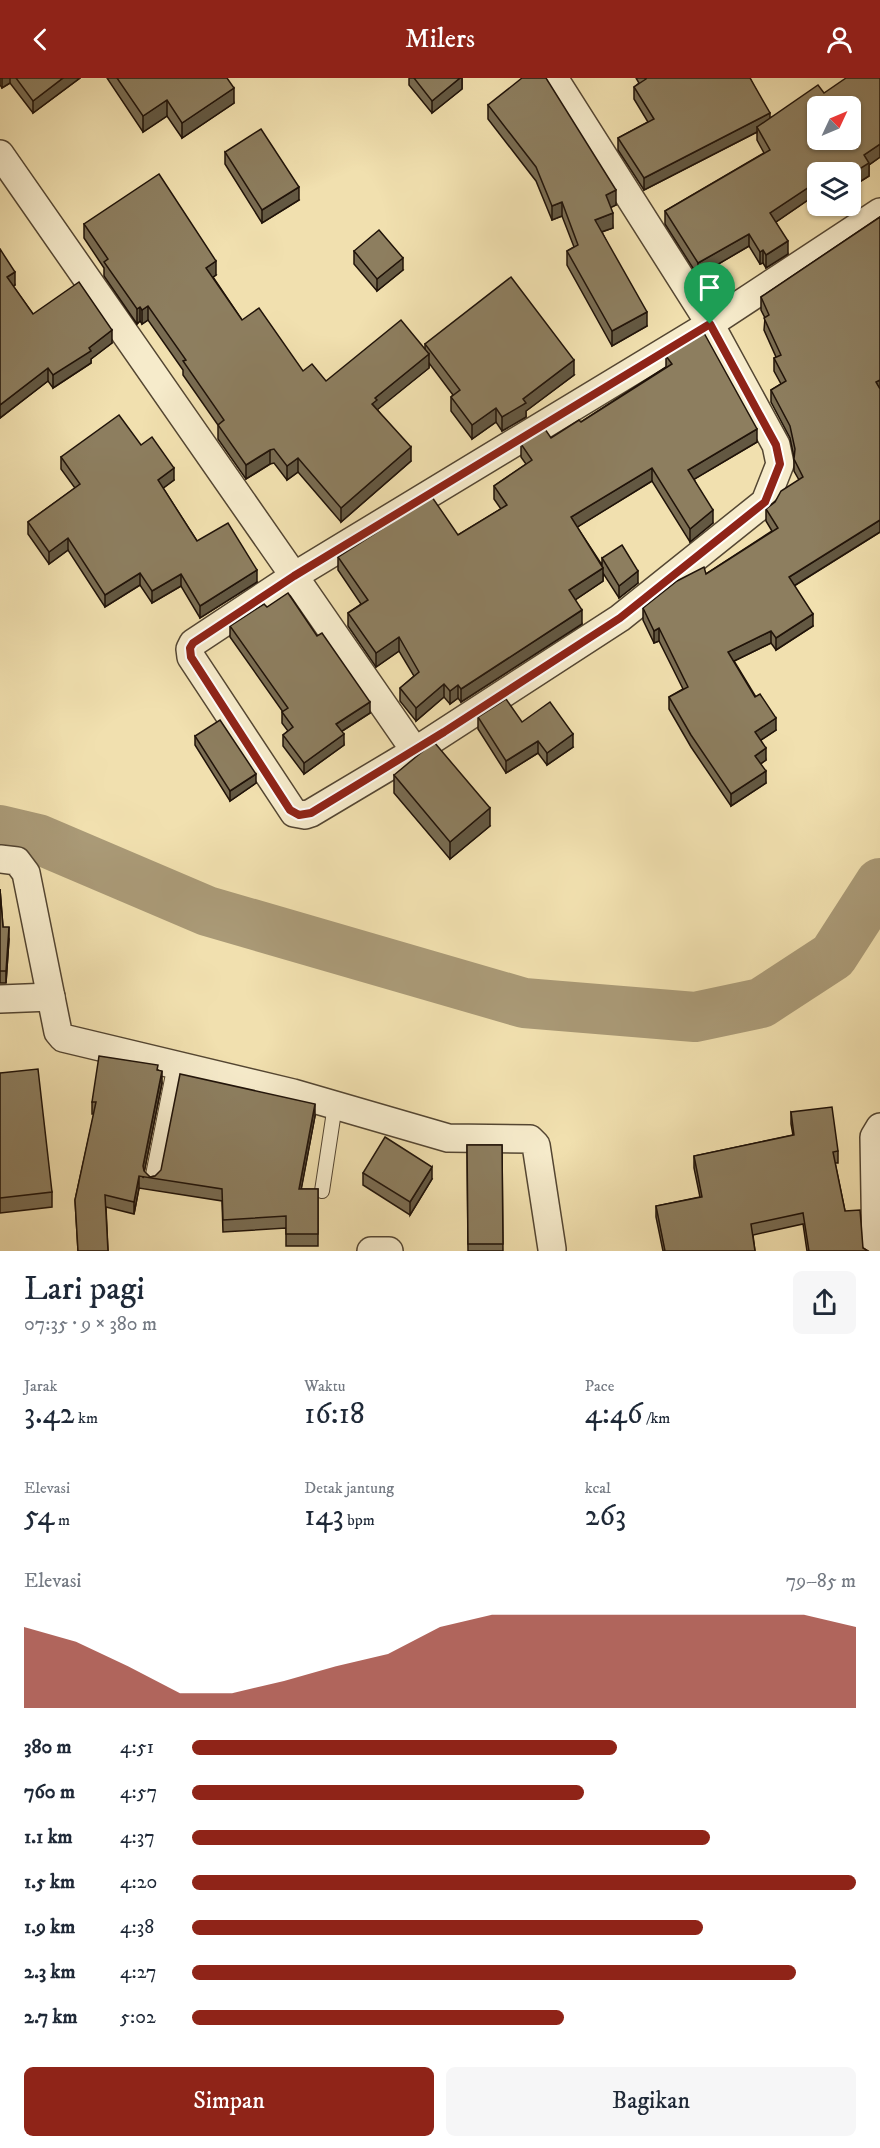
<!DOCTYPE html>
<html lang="id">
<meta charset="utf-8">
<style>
:root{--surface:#fff;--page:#f6f6f7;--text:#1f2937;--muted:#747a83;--accent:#8f2418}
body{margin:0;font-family:"IM FELL DW Pica",serif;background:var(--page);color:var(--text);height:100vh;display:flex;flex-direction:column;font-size:22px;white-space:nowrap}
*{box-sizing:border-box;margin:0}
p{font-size:20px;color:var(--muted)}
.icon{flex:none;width:33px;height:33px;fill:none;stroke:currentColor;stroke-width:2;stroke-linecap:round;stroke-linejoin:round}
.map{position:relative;height:1173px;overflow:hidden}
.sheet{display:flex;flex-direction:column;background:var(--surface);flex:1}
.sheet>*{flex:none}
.needle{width:39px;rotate:46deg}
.tools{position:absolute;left:807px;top:18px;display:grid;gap:12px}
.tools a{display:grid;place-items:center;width:54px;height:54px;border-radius:9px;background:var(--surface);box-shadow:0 2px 4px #0004;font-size:30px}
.pin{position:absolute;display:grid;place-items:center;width:51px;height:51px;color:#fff;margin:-62px -26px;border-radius:50% 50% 50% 0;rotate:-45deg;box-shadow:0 0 6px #0007}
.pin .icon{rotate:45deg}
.round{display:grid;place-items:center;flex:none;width:63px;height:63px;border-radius:9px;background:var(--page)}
.summary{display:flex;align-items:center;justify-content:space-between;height:102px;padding:0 24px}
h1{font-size:33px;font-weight:600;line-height:45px}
.stats{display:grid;grid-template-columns:repeat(3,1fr);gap:9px;height:102px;padding:6px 24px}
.stats div{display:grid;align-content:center}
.stats b{font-size:30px;font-weight:600}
.stats small{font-size:16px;font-weight:400}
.stats p{font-size:16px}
.chart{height:168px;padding:12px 24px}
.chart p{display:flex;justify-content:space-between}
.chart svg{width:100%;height:108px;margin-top:6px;fill:var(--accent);opacity:.7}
.button{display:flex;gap:12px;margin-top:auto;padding:12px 24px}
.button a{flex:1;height:69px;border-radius:9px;background:var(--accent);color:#fff;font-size:24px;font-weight:600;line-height:69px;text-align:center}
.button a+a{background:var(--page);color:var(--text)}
ul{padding:0 24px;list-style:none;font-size:20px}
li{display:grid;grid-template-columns:96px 72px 1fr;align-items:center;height:45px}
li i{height:15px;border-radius:8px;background:var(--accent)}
header{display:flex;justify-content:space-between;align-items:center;height:78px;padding:0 24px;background:var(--accent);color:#fff;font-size:27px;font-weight:600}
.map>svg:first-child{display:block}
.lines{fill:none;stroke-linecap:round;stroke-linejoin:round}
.river{stroke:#aa9a77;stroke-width:50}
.service-casing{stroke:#544632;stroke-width:16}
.minor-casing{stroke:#544632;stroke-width:30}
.service{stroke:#f6ebcb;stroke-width:14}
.minor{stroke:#f6ebcb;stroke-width:27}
.wall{fill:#796c52;stroke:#201309;stroke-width:1.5}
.shaded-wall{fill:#635842;stroke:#201309;stroke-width:1.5}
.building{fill:#8d7e5f;stroke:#201309;stroke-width:1.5;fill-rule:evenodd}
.route-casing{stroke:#fff;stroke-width:12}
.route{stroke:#8f2418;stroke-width:8}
</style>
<header><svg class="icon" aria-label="back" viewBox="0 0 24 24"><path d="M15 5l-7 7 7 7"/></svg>Milers<svg class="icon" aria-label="person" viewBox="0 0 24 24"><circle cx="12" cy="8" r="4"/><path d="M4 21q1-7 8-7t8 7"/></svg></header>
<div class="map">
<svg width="880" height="1173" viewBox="0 0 880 1173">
<rect width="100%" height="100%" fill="#f1e0af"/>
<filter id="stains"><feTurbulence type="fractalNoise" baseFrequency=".00333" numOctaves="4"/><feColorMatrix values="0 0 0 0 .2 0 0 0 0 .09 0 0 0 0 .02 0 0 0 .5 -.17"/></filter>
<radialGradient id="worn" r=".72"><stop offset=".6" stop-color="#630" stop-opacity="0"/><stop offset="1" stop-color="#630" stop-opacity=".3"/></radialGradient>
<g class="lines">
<path class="river" d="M0 752 38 761 207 833 524 925 695 939 761 925 833 878 880 805"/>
<g class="service-casing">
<g id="service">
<path d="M152 1102 175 986"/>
<path d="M322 1113 335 1027"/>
</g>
</g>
<g class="minor-casing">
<g id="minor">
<path d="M0 76 294 498 710 246 880 134"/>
<path d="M415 673 311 735 305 737 294 735 191 579 190 571 193 565 294 498 415 673 620 540 765 424 780 386 776 367 710 246 554 0"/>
<path d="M0 781 17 783 26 795 58 954 63 960 293 1015 448 1060 530 1061 536 1067 552 1171"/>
<path d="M0 921 51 919"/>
<path d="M371 1173H389"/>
<path d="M876 1173 874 1059 880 1049"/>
</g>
</g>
<use href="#service" class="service"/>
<use href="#minor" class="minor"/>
</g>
<g class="wall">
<path d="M0 0H80L33 35 10 5 2 10 0 7Z"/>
<path d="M107 0H227L234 25 182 60 167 38 143 54Z"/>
<path d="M409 0H462V11L432 35 409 7Z"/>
<path d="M636 0H750L770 40 824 15 880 0V79L869 87V98L850 110V94H818V115L776 144 788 176 766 190 763 185 760 186 749 168 698 198 665 146V133L764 75 757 62V54L644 112 618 72V60L648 44 634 21V9L639 5Z"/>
<path d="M488 27 616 127 610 129 613 150 602 154 647 248 612 268 567 187V173L574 169 562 138 552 142 536 103 488 41Z"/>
<path d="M225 74 299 122 262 145 225 86Z"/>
<path d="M880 139V454L794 508 813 548 776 572 771 565 734 583 776 652 761 662 766 682 760 686 766 705 731 728 691 669 669 631V619L683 611 659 563 654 565 643 542V530L706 496 772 453 766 443V431L799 402 794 393V379L790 360 771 324V312L781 306 774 293V280L776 279 764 252 765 240 761 232V219Z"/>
<path d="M84 146 216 197 213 199 242 242 303 293 326 303 425 271V266L574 297 526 333V339L502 353 496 344 472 361 451 333V319L453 317 429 285V290L377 331 411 383 341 444 298 394 287 402 274 385 270 386 246 401 218 361V347L183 297V292L148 242 142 246 140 243 137 246 104 198V190L84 160Z"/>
<path d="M0 171 15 207 13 208 33 236 112 265 91 281V285L53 310 48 303 0 340Z"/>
<path d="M354 173 403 192 377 213 354 186Z"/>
<path d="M666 278 757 364 694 401 713 445 690 464 652 403 577 449 602 487V480L638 505 619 520 603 495V503L575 522 582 546 461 624 458 620 450 626 444 619 416 643 400 623V610L414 598 399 573 376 589 348 548V535L361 526 338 492V479L458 457 501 431 494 421V408L526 386 521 379V366L551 360 581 344 666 289Z"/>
<path d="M141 367 174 402 163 410 197 463 257 504 200 540 181 508 152 525 140 507 105 529 68 472 49 486 28 456V444L75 410 61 391V379Z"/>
<path d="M267 529 370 635 342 653 344 667 304 696 283 668V657L288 653 282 645V634H283L230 559V548Z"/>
<path d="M478 639 522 644 573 669 547 687 538 675 506 695 478 651Z"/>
<path d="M195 658 256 705 230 723 195 667Z"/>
<path d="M394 697 490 748 450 781 394 715Z"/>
<path d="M0 811 3 849 9 861 6 905H0Z"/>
<path d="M158 992 162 1005 144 1094 150 1099 155 1098 315 1038 301 1111H318V1168H286V1150L223 1154 222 1123 139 1110 134 1136 106 1129 108 1173H78L75 1122 94 1036H92V1024Z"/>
<path d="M0 995 52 1114V1129L0 1135Z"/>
<path d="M791 1034 838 1073V1085H835L845 1133 863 1170 868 1173H807L803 1146 753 1157 755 1173H663L656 1139V1128L700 1119 694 1090V1078L793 1057 791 1046Z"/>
<path d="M467 1067H502L503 1173H468Z"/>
<path d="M363 1095 432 1101 410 1137 363 1107Z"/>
</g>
<g class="shaded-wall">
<path d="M2 0H10V5L2 10Z"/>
<path d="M63 0H80L33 35V23Z"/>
<path d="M460 0H462V11L432 35V23Z"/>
<path d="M234 10V25L182 60V45Z"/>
<path d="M167 22V38L143 54V38Z"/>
<path d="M770 35V48L757 49V54L644 112V100Z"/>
<path d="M880 66V79L869 87V98L850 110V97L864 77Z"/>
<path d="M841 86V94H829Z"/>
<path d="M818 103V115L770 148V135Z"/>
<path d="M299 109V122L262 145V132Z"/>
<path d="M616 112V127L606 132V117Z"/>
<path d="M562 124V138L552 142V128Z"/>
<path d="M613 135V150L595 156V142Z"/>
<path d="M749 156V168L698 198V185Z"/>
<path d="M788 163V176L766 190V177Z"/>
<path d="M763 172V185L760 186V174Z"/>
<path d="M403 180V192L377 213V201Z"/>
<path d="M216 183V197L206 204V190Z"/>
<path d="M15 194V207L7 212V199Z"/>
<path d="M148 228V242L142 246V232Z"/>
<path d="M140 229V243L137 246V231Z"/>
<path d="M647 234V248L612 268V253Z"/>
<path d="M112 252V265L91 281V285L53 310V297Z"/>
<path d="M429 276V290L377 332 372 326 375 320Z"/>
<path d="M574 282V297L526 333V339L502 353V339L523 321Z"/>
<path d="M48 290V303L0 340V327Z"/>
<path d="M880 302V314L876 304Z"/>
<path d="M496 330V344L472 361V347Z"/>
<path d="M757 351V364L688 405V392Z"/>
<path d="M411 369V383L341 444V430Z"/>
<path d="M270 372V386L246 401V387Z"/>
<path d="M298 380V394L287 402V388Z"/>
<path d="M174 390V402L158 414V402Z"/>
<path d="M652 390V403L571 453V439Z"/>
<path d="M713 432V445L690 464V451Z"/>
<path d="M880 442V454L789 511V499Z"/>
<path d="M68 460V472L49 486V474Z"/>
<path d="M603 490V503L569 526V512Z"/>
<path d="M257 492V504L200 540V528Z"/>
<path d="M638 493V505L619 520V508Z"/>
<path d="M140 495V507L105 529V517Z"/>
<path d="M181 496V508L152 525V513Z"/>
<path d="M582 532V546L461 624V611Z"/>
<path d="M813 536V548L776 572V560Z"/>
<path d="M659 550V563L654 565V553Z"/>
<path d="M771 553V565L728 586V574Z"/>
<path d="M399 559V573L376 589V575Z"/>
<path d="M444 606V619L416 643V630Z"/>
<path d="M458 607V620L450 626V613Z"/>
<path d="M370 624V635L336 657V646Z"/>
<path d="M776 640V652L755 666V654Z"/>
<path d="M344 656V667L304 696V685Z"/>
<path d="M573 656V669L547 687V675Z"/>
<path d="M538 663V675L506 695V683Z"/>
<path d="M766 670V682L755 690V678Z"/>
<path d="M766 693V705L731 728V716Z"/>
<path d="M256 696V705L230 723V713Z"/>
<path d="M490 730V748L450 781V764Z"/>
<path d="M9 849V861L6 905V893Z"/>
<path d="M162 993V1005L143 1100V1088Z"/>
<path d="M315 1026V1038L299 1123V1111Z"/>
<path d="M432 1089V1101L410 1137V1124Z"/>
<path d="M139 1098V1110L134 1136V1124Z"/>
</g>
<g class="building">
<path d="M16 0H63L33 23Z"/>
<path d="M117 0H227L234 10 182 45 167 22 143 38Z"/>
<path d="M414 0H460L432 23Z"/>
<path d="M522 0H546L616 112 606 117 613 135 595 142 647 234 612 253 567 173 578 167 562 124 552 128 536 89 488 27Z"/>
<path d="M645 0H750L770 35 644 100 618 60 654 41 634 9 646 1Z"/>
<path d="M846 0H880V66L864 77 869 85 850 97V94H846L841 86 829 94H818V103L770 135 788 163 766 177 763 172 760 174 749 156 698 185 665 133 770 72 757 49 818 7 824 15ZM818 28H850V62H818Z"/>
<path d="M261 51 299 109 262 132 225 74Z"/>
<path d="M159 96 216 183 206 190 242 242 259 230 303 293 312 286 326 303 401 242 429 276 375 320 377 322 372 326 411 369 341 430 298 380 287 388 274 371 270 372 246 387 218 347 224 342 183 283 186 282 148 228 142 232 140 229 137 231 104 184 108 181 84 146Z"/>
<path d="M880 139V302L876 304 880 311V442L789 499 813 536 776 560 771 553 728 574 755 619 760 616 776 640 755 654 766 670 755 678 766 693 731 716 691 657 669 619 688 609 659 550 654 553 643 530 677 503 704 489 706 496 778 450 766 431 775 424 781 413 803 399 794 381 795 371 790 348 771 312 786 303 774 280 781 277 764 240 769 237 761 219Z"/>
<path d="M379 152 403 180 377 201 354 173Z"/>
<path d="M0 171 15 194 7 199 33 236 79 204 112 252 89 270 91 273 53 297 48 290 0 327Z"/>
<path d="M511 199 574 282 523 321 526 325 502 339 496 330 472 347 451 319 460 312 425 266Z"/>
<path d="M704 255 757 351 688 392 713 432 690 451 652 390 571 439 603 490 569 512 582 532 461 611 458 607 450 613 444 606 416 630 400 610 419 594 399 559 376 575 348 535 368 522 338 479 432 419 458 457 507 427 494 408 532 382 521 366 545 351 551 360 579 342 581 344 672 286 666 278Z"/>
<path d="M119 337 141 367 152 359 174 390 158 402 197 463 228 445 257 492 200 528 181 496 152 513 140 495 105 517 68 460 49 474 28 444 80 406 61 379Z"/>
<path d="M622 467 638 493 619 508 602 480Z"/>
<path d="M288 515 317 558 322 555 370 624 336 646 344 656 304 685 283 657 293 649 282 634 288 630 230 548 264 526 267 529Z"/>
<path d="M506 621 522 644 550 624 573 656 547 675 538 663 506 683 478 639Z"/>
<path d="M220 642 256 696 230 713 195 658Z"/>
<path d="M434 664 490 730 450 764 394 697Z"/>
<path d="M0 811 3 849H9L6 893H0Z"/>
<path d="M99 978 158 987 157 992 162 993 143 1088 144 1093 150 1099 155 1098 161 1092 180 996 315 1026 299 1111H318V1156H286V1138L223 1142 222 1111 139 1098 134 1124 105 1117 108 1173H78L75 1122 96 1024H92Z"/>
<path d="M38 991 52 1114 0 1120V995Z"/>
<path d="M832 1029 838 1073 833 1074 845 1133 860 1132 863 1170 868 1173H809L803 1135 751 1146 755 1173H665L656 1128 702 1119 694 1078 794 1057 791 1034Z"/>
<path d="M385 1059 432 1089 410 1124 363 1095Z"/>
<path d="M467 1067H502L503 1166H468Z"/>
</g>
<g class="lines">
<g class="route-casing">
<path id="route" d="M710 246 776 367 780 386 765 424 620 540 444 654 311 735 299 737 290 732 191 579 190 570 193 565 294 498Z"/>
</g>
<use href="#route" class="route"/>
</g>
<rect width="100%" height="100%" filter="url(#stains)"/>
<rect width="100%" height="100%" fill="url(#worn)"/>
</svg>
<div class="tools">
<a><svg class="needle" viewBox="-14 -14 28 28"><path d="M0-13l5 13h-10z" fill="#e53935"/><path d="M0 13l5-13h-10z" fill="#747a83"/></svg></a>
<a><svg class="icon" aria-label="layers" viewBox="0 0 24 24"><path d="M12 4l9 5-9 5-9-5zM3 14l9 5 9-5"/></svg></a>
</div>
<div class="pin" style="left:710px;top:246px;background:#1e9e55"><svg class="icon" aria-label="arrive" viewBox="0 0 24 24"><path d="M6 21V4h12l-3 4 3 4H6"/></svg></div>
</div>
<section class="sheet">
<div class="summary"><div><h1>Lari pagi</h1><p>07:35 · 9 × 380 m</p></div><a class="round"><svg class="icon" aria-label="share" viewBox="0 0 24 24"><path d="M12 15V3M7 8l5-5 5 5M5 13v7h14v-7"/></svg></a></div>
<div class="stats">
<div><p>Jarak</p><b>3.42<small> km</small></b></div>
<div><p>Waktu</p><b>16:18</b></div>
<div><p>Pace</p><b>4:46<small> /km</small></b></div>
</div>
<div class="stats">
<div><p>Elevasi</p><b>54<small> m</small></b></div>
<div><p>Detak jantung</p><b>143<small> bpm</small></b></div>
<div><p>kcal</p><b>263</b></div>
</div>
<div class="chart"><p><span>Elevasi</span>79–85 m</p>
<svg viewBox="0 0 160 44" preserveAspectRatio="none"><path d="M0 44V11L10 17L20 27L30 38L40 38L50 33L60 27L70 22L80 11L90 6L100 6L110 6L120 6L130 6L140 6L150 6L160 11V44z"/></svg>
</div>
<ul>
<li><b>380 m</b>4:51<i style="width:64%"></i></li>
<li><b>760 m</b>4:57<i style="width:59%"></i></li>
<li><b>1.1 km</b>4:37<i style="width:78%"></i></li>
<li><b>1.5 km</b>4:20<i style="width:100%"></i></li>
<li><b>1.9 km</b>4:38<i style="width:77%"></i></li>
<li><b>2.3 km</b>4:27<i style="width:91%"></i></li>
<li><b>2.7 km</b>5:02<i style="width:56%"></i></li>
</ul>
<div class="button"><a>Simpan</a><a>Bagikan</a></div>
</section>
